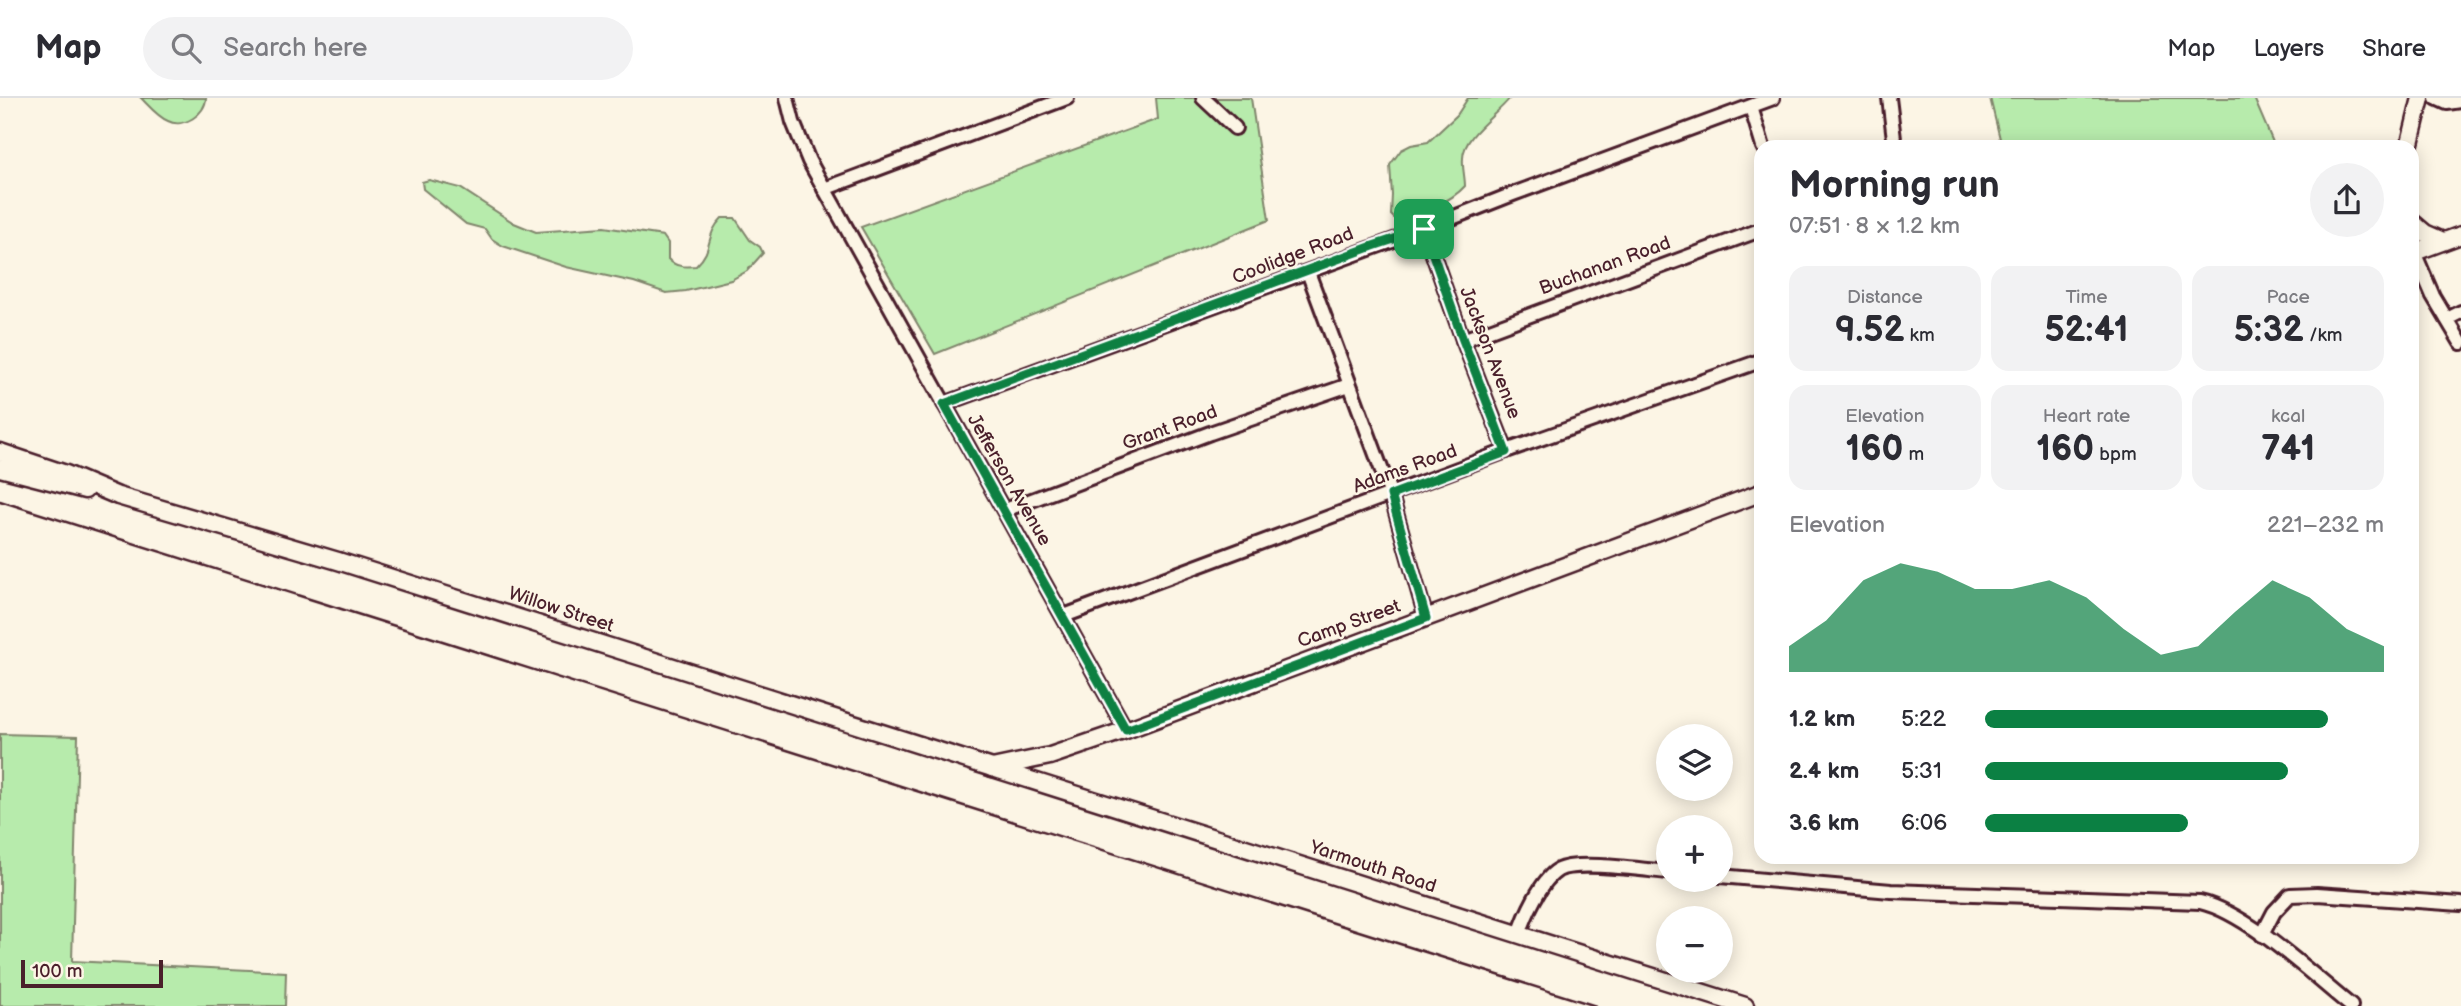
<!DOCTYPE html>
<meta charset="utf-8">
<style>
:root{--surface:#fff;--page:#f2f2f3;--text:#2b2b33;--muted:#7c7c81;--line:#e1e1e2;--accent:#0b8043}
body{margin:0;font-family:"Balsamiq Sans",sans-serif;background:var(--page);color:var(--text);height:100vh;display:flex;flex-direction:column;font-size:26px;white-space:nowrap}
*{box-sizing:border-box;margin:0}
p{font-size:23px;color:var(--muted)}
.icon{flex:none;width:38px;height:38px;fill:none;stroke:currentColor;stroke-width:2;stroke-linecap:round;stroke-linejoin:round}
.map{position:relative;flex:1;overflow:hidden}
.drawer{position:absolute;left:1754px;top:42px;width:665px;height:724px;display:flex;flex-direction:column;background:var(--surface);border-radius:21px;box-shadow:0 4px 18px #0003}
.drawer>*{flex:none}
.fabs{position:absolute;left:1656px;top:626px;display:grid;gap:14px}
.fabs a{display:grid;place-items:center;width:77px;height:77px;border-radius:50%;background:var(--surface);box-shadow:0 4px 18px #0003;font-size:35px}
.scale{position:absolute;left:21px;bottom:18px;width:142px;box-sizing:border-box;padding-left:7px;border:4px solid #4a1f2b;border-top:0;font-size:19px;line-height:24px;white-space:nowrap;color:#4a1f2b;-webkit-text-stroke:5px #fcf5e5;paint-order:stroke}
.pin{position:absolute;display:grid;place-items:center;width:60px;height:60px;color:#fff;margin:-30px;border-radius:14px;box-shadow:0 4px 10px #0006}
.round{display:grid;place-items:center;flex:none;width:74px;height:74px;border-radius:37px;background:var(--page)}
.summary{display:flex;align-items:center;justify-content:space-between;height:119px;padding:0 35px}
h1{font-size:38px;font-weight:800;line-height:52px}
.metrics{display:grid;grid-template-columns:repeat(3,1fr);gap:10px;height:119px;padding:7px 35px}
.metrics div{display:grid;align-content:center;border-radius:18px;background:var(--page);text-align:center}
.metrics b{font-size:35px;font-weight:800}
.metrics small{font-size:19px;font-weight:400}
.metrics p{font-size:19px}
.chart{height:196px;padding:14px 35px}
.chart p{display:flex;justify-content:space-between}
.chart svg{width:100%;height:126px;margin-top:7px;fill:var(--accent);opacity:.7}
ul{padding:0 35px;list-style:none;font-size:23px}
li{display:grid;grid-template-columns:112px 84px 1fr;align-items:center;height:52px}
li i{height:18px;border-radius:9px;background:var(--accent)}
header{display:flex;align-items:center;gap:42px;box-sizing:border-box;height:98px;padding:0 35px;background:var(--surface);border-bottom:2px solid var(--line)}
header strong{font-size:33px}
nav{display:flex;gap:38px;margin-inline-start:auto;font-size:24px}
.search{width:490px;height:63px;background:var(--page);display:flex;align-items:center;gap:18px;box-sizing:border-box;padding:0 24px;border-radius:38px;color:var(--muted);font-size:26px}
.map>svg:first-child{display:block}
.green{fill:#b7ebac;stroke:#80856c;stroke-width:2}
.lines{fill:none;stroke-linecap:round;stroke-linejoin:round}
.minor-casing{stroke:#4a1f2b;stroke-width:18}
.major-casing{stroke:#4a1f2b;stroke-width:21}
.minor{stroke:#fcf5e5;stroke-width:12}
.major{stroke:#fcf5e5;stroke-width:16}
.rail{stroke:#4a1f2b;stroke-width:2.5}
.route-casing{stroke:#fff;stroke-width:14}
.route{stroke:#0b8043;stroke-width:9}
.labels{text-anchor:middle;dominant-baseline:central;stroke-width:5;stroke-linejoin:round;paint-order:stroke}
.street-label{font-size:19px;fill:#4a1f2b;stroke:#fcf5e5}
</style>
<header>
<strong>Map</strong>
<div class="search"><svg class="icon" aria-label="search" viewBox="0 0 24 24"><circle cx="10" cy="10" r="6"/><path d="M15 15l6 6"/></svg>Search here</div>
<nav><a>Map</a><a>Layers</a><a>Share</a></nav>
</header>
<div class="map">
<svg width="2461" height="908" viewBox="0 0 2461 908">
<rect width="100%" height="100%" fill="#fcf5e5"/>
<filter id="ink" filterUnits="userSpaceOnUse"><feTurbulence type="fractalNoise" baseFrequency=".0143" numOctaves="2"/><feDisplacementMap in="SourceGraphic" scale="14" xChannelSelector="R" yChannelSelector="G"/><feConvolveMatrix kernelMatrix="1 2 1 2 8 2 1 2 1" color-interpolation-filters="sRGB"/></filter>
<g filter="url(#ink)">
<g class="green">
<path d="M141 0H206C206 16 183 31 168 23 158 19 149 8 141 0Z"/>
<path d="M1156 0H1251L1269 122 935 256 861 129 1158 21Z"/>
<path d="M1468 0H1510C1497 17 1463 38 1463 60 1462 69 1465 79 1465 88 1453 102 1413 122 1394 120L1391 117 1392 97 1390 67 1401 52 1411 47 1428 44 1457 17Z"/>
<path d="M1990 0H2254L2275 49H2002Z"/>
<path d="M429 82 460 90 514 125 536 134 604 129 663 138 668 145V161C675 169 685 169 696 168 715 150 704 138 722 120H735L750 142 760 149 763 155 747 173 731 182 686 193 666 195 634 184 566 169 503 148 492 141 485 131 466 126 423 91 422 84Z"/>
<path d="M0 636 78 638 72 863 286 874 285 908H0Z"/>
</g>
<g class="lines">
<g class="minor-casing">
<g id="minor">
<path d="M787 0 793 24 809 63 1126 632"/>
<path d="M1203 0 1235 30"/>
<path d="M1889 0 1895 49"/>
<path d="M2436 0 2447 5 2461 3"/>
<path d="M1751 9 1763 49"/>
<path d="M824 91 1067 0"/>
<path d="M1424 131 1463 242 1506 353"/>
<path d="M2414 154 2433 198 2461 245"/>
<path d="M1308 174 1391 397 1426 520"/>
<path d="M2447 221 2461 214"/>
<path d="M1463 242 1760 132"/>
<path d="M944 306 1424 131 1513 96 1773 0"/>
<path d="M1005 412 1210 335 1349 287"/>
<path d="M1064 518 1506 353 1760 263"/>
<path d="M1720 778 1891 793 2200 804C2248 815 2312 877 2351 908"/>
<path d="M1519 837C1525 818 1541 782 1558 772 1576 762 1645 772 1668 774"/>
<path d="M2262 837 2274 814 2290 797 2317 796 2461 806"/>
</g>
</g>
<g class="major-casing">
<g id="major">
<path d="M2409 49 2421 0"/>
<path d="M2412 124 2425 135 2443 143"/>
<path d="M2412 155 2461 137"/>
<path d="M0 354 66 376 118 398 338 463 1745 908"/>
<path d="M0 370 85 392"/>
<path d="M992 670 1050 658 1126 632 1760 395"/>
</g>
</g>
<use href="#minor" class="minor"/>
<use href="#major" class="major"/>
<path class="rail" d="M0 403 1596 908"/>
</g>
</g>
<g class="lines" filter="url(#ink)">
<g class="route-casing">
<path id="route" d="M1424 131 1463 242 1506 354 1391 397 1426 520 1126 632 944 306 1373 148Z"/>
</g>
<use href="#route" class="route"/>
</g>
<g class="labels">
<g class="street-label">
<text transform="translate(1293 158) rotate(-21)">Coolidge Road</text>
<text transform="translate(1605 168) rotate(-20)">Buchanan Road</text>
<text transform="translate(1490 255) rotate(69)">Jackson Avenue</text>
<text transform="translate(1170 330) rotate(-20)">Grant Road</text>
<text transform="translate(1405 371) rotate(-20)">Adams Road</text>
<text transform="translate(1009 382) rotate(60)">Jefferson Avenue</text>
<text transform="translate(561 512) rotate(18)">Willow Street</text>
<text transform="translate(1349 526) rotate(-20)">Camp Street</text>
<text transform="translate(1373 769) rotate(18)">Yarmouth Road</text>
</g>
</g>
</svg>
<div class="fabs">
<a><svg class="icon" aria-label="layers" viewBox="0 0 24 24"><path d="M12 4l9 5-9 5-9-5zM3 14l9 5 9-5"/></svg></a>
<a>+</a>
<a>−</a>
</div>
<div class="scale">100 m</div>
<div class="pin" style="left:1424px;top:131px;background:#1e9e55"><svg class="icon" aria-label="arrive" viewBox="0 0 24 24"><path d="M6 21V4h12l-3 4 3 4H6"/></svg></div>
<section class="drawer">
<div class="summary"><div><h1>Morning run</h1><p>07:51 · 8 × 1.2 km</p></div><a class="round"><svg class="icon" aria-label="share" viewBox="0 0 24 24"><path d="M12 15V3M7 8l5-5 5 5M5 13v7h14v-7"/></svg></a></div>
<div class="metrics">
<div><p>Distance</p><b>9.52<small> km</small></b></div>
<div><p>Time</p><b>52:41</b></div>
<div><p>Pace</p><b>5:32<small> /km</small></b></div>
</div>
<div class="metrics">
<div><p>Elevation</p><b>160<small> m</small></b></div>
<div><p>Heart rate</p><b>160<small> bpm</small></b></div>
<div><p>kcal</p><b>741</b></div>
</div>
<div class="chart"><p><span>Elevation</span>221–232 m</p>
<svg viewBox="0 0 160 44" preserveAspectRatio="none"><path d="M0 44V35L10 26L20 12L30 6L40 9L50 15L60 15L70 12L80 18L90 29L100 38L110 35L120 23L130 12L140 18L150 29L160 35V44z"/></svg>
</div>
<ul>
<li><b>1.2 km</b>5:22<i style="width:86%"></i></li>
<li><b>2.4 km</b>5:31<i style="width:76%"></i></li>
<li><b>3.6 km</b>6:06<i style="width:51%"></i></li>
</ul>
</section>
</div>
